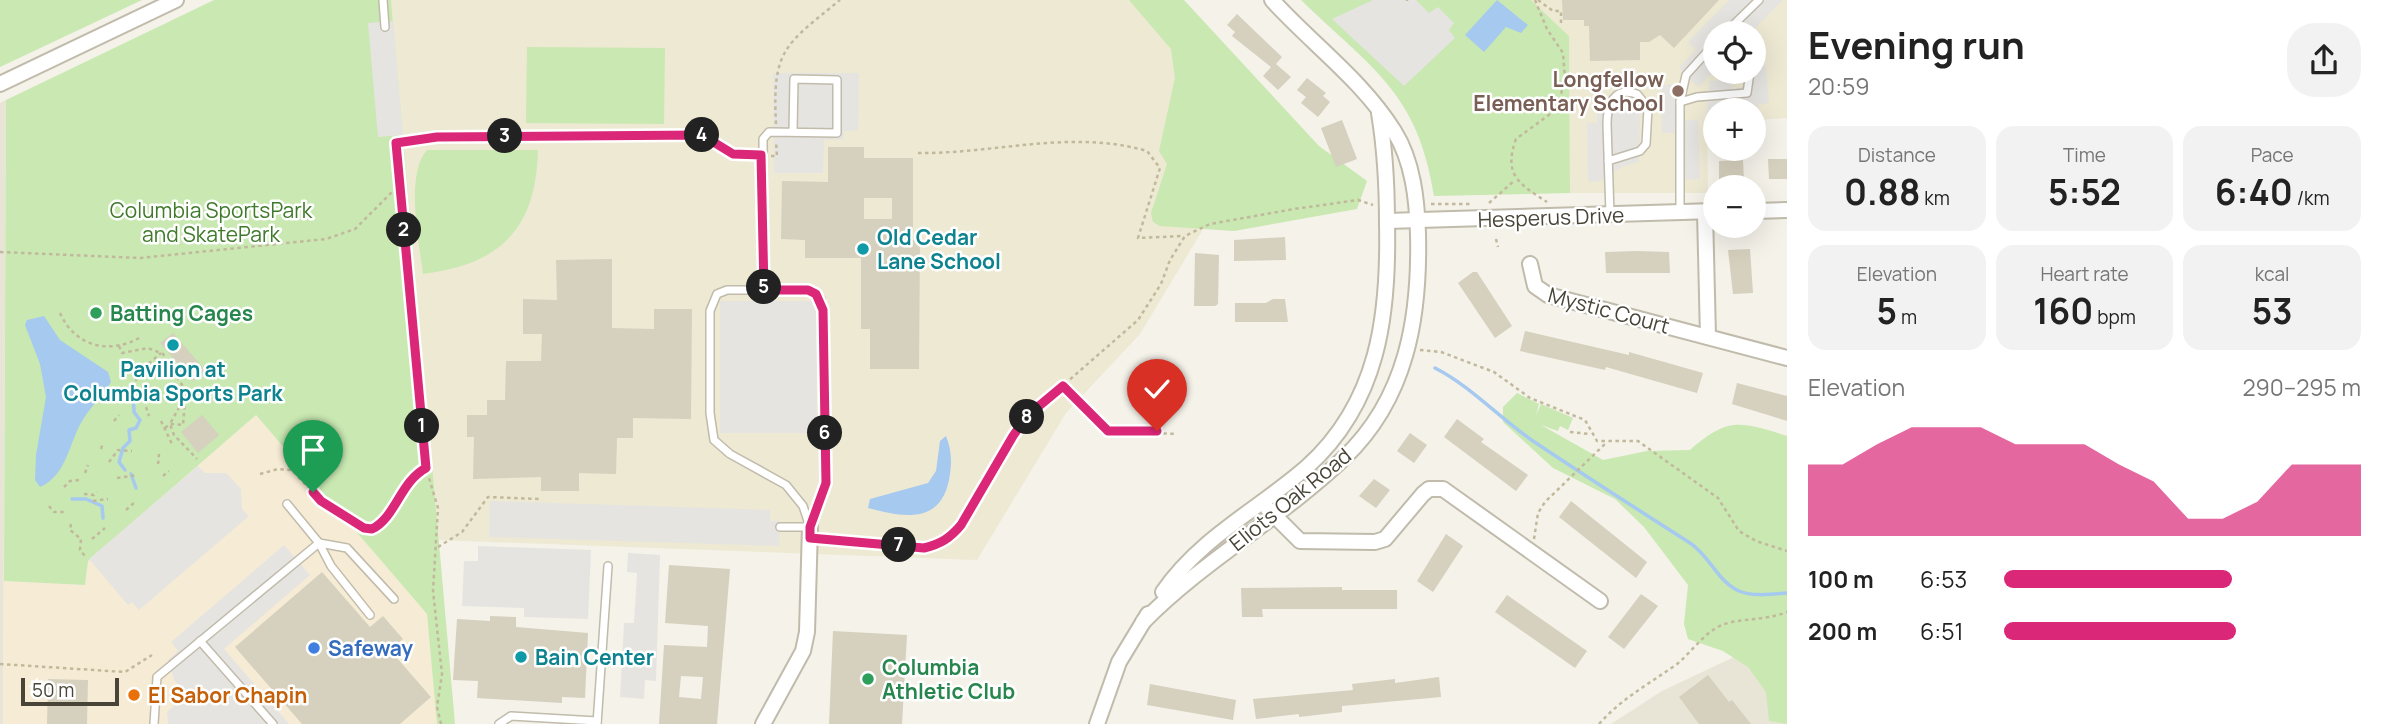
<!DOCTYPE html>
<meta charset="utf-8">
<style>
:root{--surface:#fff;--page:#f2f2f2;--text:#222;--muted:#767676;--accent:#db2777}
body{margin:0;font-family:Manrope,sans-serif;background:var(--page);color:var(--text);height:100vh;display:flex;flex-direction:column;font-size:26px;white-space:nowrap}
*{box-sizing:border-box;margin:0}
p{font-size:23px;color:var(--muted)}
.icon{flex:none;width:38px;height:38px;fill:none;stroke:currentColor;stroke-width:2;stroke-linecap:round;stroke-linejoin:round}
.map{position:relative;flex:1;overflow:hidden}
.side{display:flex;flex-direction:column;background:var(--surface);width:595px}
.side>*{flex:none}
.tools{position:absolute;left:1703px;top:21px;display:grid;gap:14px}
.tools a{display:grid;place-items:center;width:63px;height:63px;border-radius:50%;background:var(--surface);box-shadow:0 7px 28px #0002;font-size:35px}
.scale{position:absolute;left:21px;bottom:18px;width:98px;box-sizing:border-box;padding-left:7px;border:4px solid #484437;border-top:0;font-size:19px;line-height:24px;white-space:nowrap;color:#484437;-webkit-text-stroke:5px #fff;paint-order:stroke}
.pin{position:absolute;display:grid;place-items:center;width:60px;height:60px;color:#fff;margin:-72px -30px;border-radius:50% 50% 50% 0;rotate:-45deg;box-shadow:0 0 7px #0007}
.pin .icon{rotate:45deg}
.km{position:absolute;width:35px;height:35px;margin:-18px;border-radius:50%;background:#222;color:#fff;font-size:19px;line-height:35px;text-align:center}
.round{display:grid;place-items:center;flex:none;width:74px;height:74px;border-radius:28px;background:var(--page)}
.head{display:flex;align-items:center;justify-content:space-between;height:119px;padding:0 21px}
h1{font-size:38px;font-weight:700;line-height:52px}
.figures{display:grid;grid-template-columns:repeat(3,1fr);gap:10px;height:119px;padding:7px 21px}
.figures div{display:grid;align-content:center;border-radius:18px;background:var(--page);text-align:center}
.figures b{font-size:35px;font-weight:700}
.figures small{font-size:19px;font-weight:400}
.figures p{font-size:19px}
.chart{height:196px;padding:14px 21px}
.chart p{display:flex;justify-content:space-between}
.chart svg{width:100%;height:126px;margin-top:7px;fill:var(--accent);opacity:.7}
ul{padding:0 21px;list-style:none;font-size:23px}
li{display:grid;grid-template-columns:112px 84px 1fr;align-items:center;height:52px}
li i{height:18px;border-radius:9px;background:var(--accent)}
main{display:flex;flex:1;min-height:0}
.map>svg:first-child{display:block}
.residential{fill:#e8e5d7}
.commercial{fill:#f6ecd5}
.education{fill:#ede9d3;fill-rule:evenodd}
.green{fill:#c9e8b2}
.parking{fill:#e6e4e0}
.water{fill:#a6c9f0}
.lines{fill:none;stroke-linecap:round;stroke-linejoin:round}
.stream{stroke:#a6c9f0;stroke-width:3.5}
.building{fill:#d6d0be;fill-rule:evenodd}
.service-casing{stroke:#c0bbab;stroke-width:10}
.minor-casing{stroke:#c0bbab;stroke-width:18}
.path{stroke:#c2b99d;stroke-width:2.5;stroke-dasharray:3.5 3.5;stroke-linecap:butt}
.service{stroke:#fff;stroke-width:7}
.minor{stroke:#fff;stroke-width:14}
.route-casing{stroke:#fff;stroke-width:14}
.route{stroke:#db2777;stroke-width:9}
.education-dot{fill:#8d6e63;stroke:#fff;stroke-width:2.5}
.culture-dot{fill:#0f9aa8;stroke:#fff;stroke-width:2.5}
.leisure-dot{fill:#2e9e5b;stroke:#fff;stroke-width:2.5}
.shop-dot{fill:#3f7fe0;stroke:#fff;stroke-width:2.5}
.food-dot{fill:#e8710a;stroke:#fff;stroke-width:2.5}
.labels{text-anchor:middle;dominant-baseline:central;stroke-width:5;stroke-linejoin:round;paint-order:stroke}
.education-label{font-size:21px;font-weight:bold;fill:#785e54;stroke:#fff;text-anchor:end}
.park-label{font-size:21px;fill:#3f7a2a;stroke:#fff}
.street-label{font-size:21px;fill:#484437;stroke:#fff}
.culture-label{font-size:21px;font-weight:bold;fill:#0d838f;stroke:#fff;text-anchor:start}
.leisure-label{font-size:21px;font-weight:bold;fill:#27864d;stroke:#fff;text-anchor:start}
.shop-label{font-size:21px;font-weight:bold;fill:#366cbe;stroke:#fff;text-anchor:start}
.food-label{font-size:21px;font-weight:bold;fill:#c56008;stroke:#fff;text-anchor:start}
</style>
<main>
<div class="map">
<svg width="1787" height="724" viewBox="0 0 1787 724">
<rect width="100%" height="100%" fill="#f4f2e9"/>
<g class="residential">
<path d="M6 100 3 724H0V103Z"/>
<path d="M1787 632V724H1611L1662 691Z"/>
</g>
<path class="commercial" d="M256 415 427 614 437 724H3L4 581 85 585 87 562Z"/>
<g class="education">
<path d="M391 0H1165L1211 216 1140 334 1066 413 977 560 439 540Z"/>
<path d="M1531 0H1787V118L1754 120V110H1715V121L1707 122 1708 193H1570L1569 36ZM1715 33H1754V72H1715Z"/>
</g>
<g class="green">
<path d="M0 0H142L0 67Z"/>
<path d="M214 0H391L455 724H437L427 614 256 415 88 561 85 585 4 581 6 100Z"/>
<path d="M1129 0H1184L1319 146 1367 181 1357 209 1234 231 1160 226 1153 222 1151 213 1167 164 1159 151 1175 78 1171 49Z"/>
<path d="M1301 0H1531L1569 36 1570 193 1434 196C1418 92 1371 68 1301 0Z"/>
<path d="M527 47 665 48 664 124 526 123Z"/>
<path d="M427 150H538C536 229 501 264 423 274 419 242 405 175 427 150Z"/>
<path d="M1517 393 1539 404 1536 415 1541 404 1573 418 1568 430 1560 426 1558 431 1541 425 1603 460 1647 451 1690 450C1729 416 1741 422 1787 436V724L1769 721 1766 692 1748 667 1723 651 1688 639 1684 624 1688 585 1644 527 1615 499 1553 468 1503 422V407Z"/>
</g>
<g class="parking">
<path d="M1373 0H1416L1429 13 1438 7 1454 23 1449 30 1455 38 1404 86 1332 19Z"/>
<path d="M1729 0H1783L1750 33H1715V70L1698 87 1679 68 1696 50 1688 42Z"/>
<path d="M393 21 403 135 378 137 368 23Z"/>
<path d="M1754 50 1766 68 1769 103 1759 104 1758 114H1754V110H1739L1735 104 1731 110H1715V115H1706L1710 81 1731 80 1732 90 1743 87 1744 81 1740 72H1754Z"/>
<path d="M773 73H859L858 130 844 131V139L824 140 823 173H774Z"/>
<path d="M1671 84 1685 120H1698L1700 179 1682 180 1681 133H1662L1661 85Z"/>
<path d="M1627 103 1640 110 1639 162 1622 167 1600 181 1588 182 1587 123H1597V111H1620Z"/>
<path d="M720 301H816L817 433H720Z"/>
<path d="M198 466 205 473H226L241 489 242 509 249 516 139 610 132 602 128 605 89 559Z"/>
<path d="M490 501 770 510V521H780L779 546 489 537Z"/>
<path d="M284 545 310 575 224 649 289 724H168L167 712 174 706 169 697 180 687 174 680 168 660 178 651 171 642Z"/>
<path d="M478 546 591 550 588 619 524 617V608L462 606 464 561H478Z"/>
<path d="M628 553 660 555 656 681 645 680 644 699 620 697 624 623H634L637 573 627 572Z"/>
</g>
<g class="water">
<path d="M1497 0 1528 25 1521 33 1506 27 1484 52 1465 35Z"/>
<path d="M44 316 60 340 108 372 111 382C104 395 92 405 84 418 69 440 68 475 40 487L35 480 36 455 46 397 40 364 25 325 27 320Z"/>
<path d="M946 436C952 451 952 464 949 480 940 525 902 517 868 508L870 499 928 483 936 471 940 441Z"/>
</g>
<g class="lines">
<g class="stream">
<path d="M1435 368C1472 387 1499 418 1533 441 1585 476 1637 509 1690 543 1709 555 1718 582 1739 591 1753 597 1773 594 1787 593"/>
<path d="M125 470 119 462 123 448 130 441 129 430 136 428 140 420 134 412 133 392"/>
<path d="M131 474 136 488"/>
<path d="M72 499H86L102 506 103 518"/>
</g>
</g>
<g class="building">
<path d="M1562 0H1719L1674 48 1660 35 1649 42H1640V60L1590 61 1589 26H1584V20H1563Z"/>
<path d="M1237 14 1282 57 1276 64 1291 77 1278 90 1263 76 1271 67 1232 36 1235 32 1227 25Z"/>
<path d="M1307 78 1326 93 1323 96 1330 102 1318 117 1301 103 1306 97 1297 90Z"/>
<path d="M1342 120 1357 159 1336 167 1321 128Z"/>
<path d="M828 147H864V158H913V240H920L919 369H870V329H861V258H805V240L781 239 782 181 828 182ZM864 198H892V219H864Z"/>
<path d="M1768 159H1787V179H1769Z"/>
<path d="M1743 160 1744 180 1719 183V161Z"/>
<path d="M1285 237 1286 260 1234 261V240Z"/>
<path d="M1750 249 1753 293 1733 294 1728 250Z"/>
<path d="M1637 251 1669 252 1670 273H1606L1605 252Z"/>
<path d="M1195 253 1219 255 1218 304 1215 306H1194Z"/>
<path d="M612 259V328L654 329V309H692L691 419 633 418V438H617L616 474 579 473V491H541V477L473 479 474 437H467V415H487V400H505L506 361H541L542 334H523V299L557 300 556 260Z"/>
<path d="M1473 272H1477L1512 326 1495 338 1458 283Z"/>
<path d="M1273 299H1285L1288 322H1235V303H1266Z"/>
<path d="M1525 331 1629 355V352L1703 373 1697 393 1606 367 1605 370 1520 351Z"/>
<path d="M173 333 206 371 193 381 160 343Z"/>
<path d="M1737 383 1787 396V421L1732 404Z"/>
<path d="M202 415 219 435 198 453 181 432Z"/>
<path d="M1457 419 1484 439 1481 442 1528 475 1516 491 1444 437Z"/>
<path d="M1410 433 1427 445 1414 463 1397 451Z"/>
<path d="M1374 479 1390 490 1376 508 1359 496Z"/>
<path d="M1571 501 1647 562 1636 578 1559 517Z"/>
<path d="M1446 534 1463 546 1433 592 1417 581Z"/>
<path d="M669 565 730 569 717 724H659L664 645 707 647 708 626 665 623ZM681 676 703 677 701 699 679 697Z"/>
<path d="M322 572 370 627 383 616 403 639 390 650 431 697 400 724H302L235 647Z"/>
<path d="M1342 587V590H1397V609H1262L1263 617H1242L1241 588Z"/>
<path d="M1641 594 1658 606 1624 649 1608 637Z"/>
<path d="M1507 595 1587 651 1575 668 1495 612Z"/>
<path d="M490 616 516 617V627L588 633 585 698 562 697V703L477 698 478 681 453 680 457 619 490 621Z"/>
<path d="M833 631 907 635 902 724H829Z"/>
<path d="M1708 675 1729 702 1732 700 1751 724H1699L1679 697Z"/>
<path d="M1439 677 1441 697 1342 706V712L1299 717V714L1256 719 1253 699 1353 690 1352 684 1395 679V683Z"/>
<path d="M48 679 88 680 87 724H47Z"/>
<path d="M1150 684 1236 700 1233 720 1147 705Z"/>
</g>
<g class="lines">
<g class="service-casing">
<g id="service">
<path d="M383 0 385 27"/>
<path d="M1725 33 1759 0"/>
<path d="M1680 102 1697 97 1747 93 1750 72"/>
<path d="M1608 161 1640 151 1646 144 1648 108 1637 94C1614 86 1607 105 1607 124L1610 214"/>
<path d="M1680 212V102L1686 75 1715 43"/>
<path d="M727 290H808L821 299 826 483 810 527 803 506 786 485 730 454 714 440 710 413V311L717 294Z"/>
<path d="M764 290 763 139 769 132 837 133V80L794 79 793 132"/>
<path d="M287 504 319 543 347 548 394 599"/>
<path d="M780 527H810"/>
<path d="M200 641 273 724"/>
<path d="M154 724 157 677 319 543 331 566 370 615"/>
<path d="M499 724 511 716 597 721"/>
<path d="M597 724 608 566"/>
</g>
</g>
<g class="minor-casing">
<g id="minor">
<path d="M0 84 176 0"/>
<path d="M1754 211 1787 210"/>
<path d="M1705 212 1708 337"/>
<path d="M1387 221 1715 211"/>
<path d="M1530 264 1535 286 1548 295 1787 358"/>
<path d="M1268 509 1300 541 1375 542 1385 539 1423 494 1429 489H1443L1600 601"/>
<path d="M1163 592C1200 538 1259 509 1307 467 1379 402 1389 315 1387 224 1387 187 1385 149 1379 113"/>
<path d="M1143 622C1204 560 1281 518 1344 458 1407 398 1420 317 1418 234 1417 200 1413 161 1394 131 1362 80 1312 44 1272 0"/>
<path d="M763 724 803 651 807 632 810 527"/>
<path d="M1097 724 1119 662 1148 614"/>
</g>
</g>
<g class="path">
<path d="M1407 0V1"/>
<path d="M1535 0 1547 29 1563 53 1565 79 1557 109 1516 139C1503 175 1519 184 1547 202"/>
<path d="M1538 0 1553 11H1561V23"/>
<path d="M776 124C772 49 785 45 840 0"/>
<path d="M918 153C994 154 1072 129 1147 151L1160 168 1138 238 1183 236"/>
<path d="M771 156H777L776 141"/>
<path d="M1489 203 1515 180"/>
<path d="M1431 204H1470"/>
<path d="M1496 239 1498 247"/>
<path d="M0 252 140 258 326 239 355 229 399 185"/>
<path d="M60 313C75 347 110 355 141 337"/>
<path d="M119 346 122 353 148 348 163 354 187 393 170 424 174 435 197 459"/>
<path d="M1420 350 1441 352 1494 372 1530 398 1585 420 1597 441H1638L1718 498 1739 531 1756 541 1787 551"/>
<path d="M147 370V365L161 353"/>
<path d="M136 381 137 376 146 373"/>
<path d="M1063 386 1108 431 1177 434"/>
<path d="M165 391 172 390V385"/>
<path d="M146 407 149 416"/>
<path d="M114 421 119 415"/>
<path d="M161 421 173 446"/>
<path d="M165 428 170 424 183 425 185 402"/>
<path d="M1570 432 1590 434"/>
<path d="M101 449 103 443"/>
<path d="M109 462 118 450 132 451"/>
<path d="M158 464 159 454"/>
<path d="M85 473 88 465"/>
<path d="M260 474 278 469 292 470 321 501 364 528 372 529C396 518 400 482 425 468"/>
<path d="M163 476 169 471"/>
<path d="M117 478 137 475"/>
<path d="M64 487 70 481 79 480"/>
<path d="M84 494 94 495 97 492"/>
<path d="M93 501 108 499"/>
<path d="M49 506 54 512H64"/>
<path d="M126 510 136 501"/>
<path d="M71 524 70 530 81 539 80 550 85 556"/>
<path d="M92 539 105 528"/>
<path d="M824 539 924 548 950 538 1028 416 1138 320 1161 284 1170 260 1185 236 1210 224 1294 209 1358 200 1373 205"/>
<path d="M1534 539 1538 513 1545 502 1607 442"/>
<path d="M438 547 462 532 488 497 539 499"/>
<path d="M0 664 125 672 152 655"/>
<path d="M441 724 437 707 442 674 433 591 438 508 426 468 396 143 460 135H701L733 154 754 156"/>
<path d="M1599 724C1622 698 1649 684 1677 664 1693 651 1707 628 1728 623 1748 618 1767 620 1787 612"/>
</g>
<use href="#service" class="service"/>
<use href="#minor" class="minor"/>
</g>
<g class="lines">
<g class="route-casing">
<path id="route" d="M313 492 321 501 364 528 372 529C396 517 400 482 426 468L396 143 437 137 702 135 733 154 761 155 764 290H808L816 294 823 310 826 483 810 527V538L924 548C941 544 950 538 961 525L1013 436 1027 416 1063 386 1108 431H1157"/>
</g>
<use href="#route" class="route"/>
</g>
<circle class="education-dot" cx="1678" cy="91" r="7"/>
<g class="culture-dot">
<circle cx="863" cy="249" r="7"/>
<circle cx="173" cy="345" r="7"/>
<circle cx="521" cy="657" r="7"/>
</g>
<g class="leisure-dot">
<circle cx="96" cy="313" r="7"/>
<circle cx="868" cy="679" r="7"/>
</g>
<circle class="shop-dot" cx="314" cy="648" r="7"/>
<circle class="food-dot" cx="134" cy="695" r="7"/>
<g class="labels">
<g class="education-label">
<text x="1664" y="79">Longfellow<tspan x="1664" dy="24">Elementary School</tspan></text>
</g>
<g class="park-label">
<text x="211" y="210">Columbia SportsPark<tspan x="211" dy="24">and SkatePark</tspan></text>
</g>
<g class="street-label">
<text transform="translate(1551 217) rotate(-2)">Hesperus Drive</text>
<text transform="translate(1609 310) rotate(15)">Mystic Court</text>
<text transform="translate(1290 499) rotate(-39)">Eliots Oak Road</text>
</g>
<g class="culture-label">
<text x="877" y="237">Old Cedar<tspan x="877" dy="24">Lane School</tspan></text>
<text x="173" y="369" text-anchor="middle">Pavilion at<tspan x="173" dy="24">Columbia Sports Park</tspan></text>
<text x="535" y="657">Bain Center</text>
</g>
<g class="leisure-label">
<text x="110" y="313">Batting Cages</text>
<text x="882" y="667">Columbia<tspan x="882" dy="24">Athletic Club</tspan></text>
</g>
<g class="shop-label">
<text x="328" y="648">Safeway</text>
</g>
<g class="food-label">
<text x="148" y="695">El Sabor Chapin</text>
</g>
</g>
</svg>
<div class="tools">
<a><svg class="icon" aria-label="locate" viewBox="0 0 24 24"><circle cx="12" cy="12" r="6"/><path d="M12 2v4M12 18v4M2 12h4M18 12h4"/></svg></a>
<a>+</a>
<a>−</a>
</div>
<div class="scale">50 m</div>
<div class="pin" style="left:313px;top:492px;background:#1e9e55"><svg class="icon" aria-label="arrive" viewBox="0 0 24 24"><path d="M6 21V4h12l-3 4 3 4H6"/></svg></div>
<div class="pin" style="left:1157px;top:431px;background:#d93025"><svg class="icon" aria-label="check" viewBox="0 0 24 24"><path d="M5 12l5 5 9-10"/></svg></div>
<b class="km" style="left:422px;top:426px">1</b>
<b class="km" style="left:404px;top:230px">2</b>
<b class="km" style="left:505px;top:136px">3</b>
<b class="km" style="left:702px;top:135px">4</b>
<b class="km" style="left:764px;top:287px">5</b>
<b class="km" style="left:825px;top:433px">6</b>
<b class="km" style="left:899px;top:545px">7</b>
<b class="km" style="left:1027px;top:417px">8</b>
</div>
<section class="side">
<div class="head"><div><h1>Evening run</h1><p>20:59</p></div><a class="round"><svg class="icon" aria-label="share" viewBox="0 0 24 24"><path d="M12 15V3M7 8l5-5 5 5M5 13v7h14v-7"/></svg></a></div>
<div class="figures">
<div><p>Distance</p><b>0.88<small> km</small></b></div>
<div><p>Time</p><b>5:52</b></div>
<div><p>Pace</p><b>6:40<small> /km</small></b></div>
</div>
<div class="figures">
<div><p>Elevation</p><b>5<small> m</small></b></div>
<div><p>Heart rate</p><b>160<small> bpm</small></b></div>
<div><p>kcal</p><b>53</b></div>
</div>
<div class="chart"><p><span>Elevation</span>290–295 m</p>
<svg viewBox="0 0 160 44" preserveAspectRatio="none"><path d="M0 44V19L10 19L20 12L30 6L40 6L50 6L60 12L70 12L80 12L90 19L100 25L110 38L120 38L130 32L140 19L150 19L160 19V44z"/></svg>
</div>
<ul>
<li><b>100 m</b>6:53<i style="width:64%"></i></li>
<li><b>200 m</b>6:51<i style="width:65%"></i></li>
</ul>
</section>
</main>
